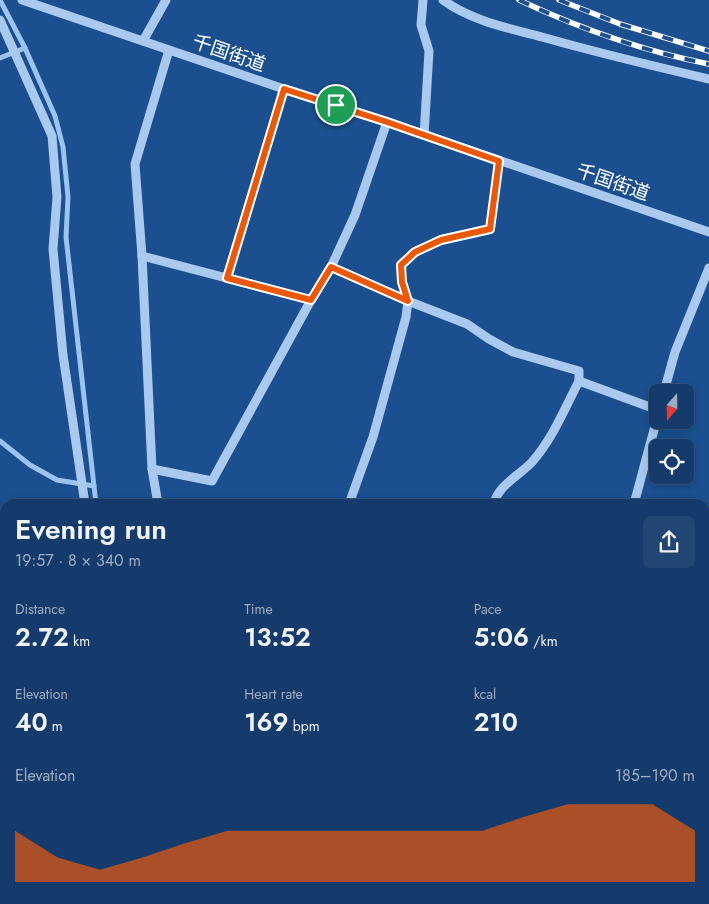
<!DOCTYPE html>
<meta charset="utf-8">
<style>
:root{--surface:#143b6b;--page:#214673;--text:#f1f3f6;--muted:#9dadc1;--line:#33557e;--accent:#ea580c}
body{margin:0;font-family:Jost,"Noto Sans JP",sans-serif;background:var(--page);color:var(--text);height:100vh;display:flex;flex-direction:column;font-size:19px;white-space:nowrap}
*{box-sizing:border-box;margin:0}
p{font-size:16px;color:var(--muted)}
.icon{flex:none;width:28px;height:28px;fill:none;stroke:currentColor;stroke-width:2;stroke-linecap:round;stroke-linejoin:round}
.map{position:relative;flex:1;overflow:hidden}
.drawer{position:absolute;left:0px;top:499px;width:710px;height:406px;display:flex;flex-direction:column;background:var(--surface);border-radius:15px 15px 0 0;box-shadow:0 2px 8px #0003,0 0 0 1px var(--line)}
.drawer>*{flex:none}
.needle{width:32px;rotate:200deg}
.buttons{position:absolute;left:649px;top:384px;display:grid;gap:10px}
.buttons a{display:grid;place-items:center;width:45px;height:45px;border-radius:8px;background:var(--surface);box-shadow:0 2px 8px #0003,0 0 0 1px var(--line);font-size:25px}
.pin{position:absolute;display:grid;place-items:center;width:42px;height:42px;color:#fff;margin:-21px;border:2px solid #fff;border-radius:50%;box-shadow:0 1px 5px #0007}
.round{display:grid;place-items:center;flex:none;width:52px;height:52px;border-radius:8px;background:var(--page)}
.head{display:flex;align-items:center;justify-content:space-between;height:85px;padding:0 15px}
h1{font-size:28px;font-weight:600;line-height:38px}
.metrics{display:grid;grid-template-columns:repeat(3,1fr);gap:8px;height:85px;padding:5px 15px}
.metrics div{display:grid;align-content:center}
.metrics b{font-size:25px;font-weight:600}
.metrics small{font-size:14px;font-weight:400}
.metrics p{font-size:14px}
.chart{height:140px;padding:10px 15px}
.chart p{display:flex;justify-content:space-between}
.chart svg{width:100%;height:90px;margin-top:5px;fill:var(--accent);opacity:.7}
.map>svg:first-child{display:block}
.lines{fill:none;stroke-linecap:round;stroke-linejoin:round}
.stream{stroke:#9cc4f0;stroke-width:5}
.minor{stroke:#a9c9ee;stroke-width:9}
.rail-casing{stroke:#fff;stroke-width:5.5}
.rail{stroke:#1b4f8f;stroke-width:4;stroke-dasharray:11;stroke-linecap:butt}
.route-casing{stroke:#fff;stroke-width:10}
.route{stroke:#ea580c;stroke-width:6}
.labels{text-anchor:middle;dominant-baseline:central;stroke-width:5;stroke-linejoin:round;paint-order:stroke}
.street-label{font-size:19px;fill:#fff;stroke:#1b4f8f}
</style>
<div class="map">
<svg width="709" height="904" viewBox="0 0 709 904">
<rect width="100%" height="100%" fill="#1b4f8f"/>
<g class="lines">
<g class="stream">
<path d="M0 0 25 48 55 116 63 147 68 197 66 237 96 504"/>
<path d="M0 58 25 48"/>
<path d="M0 441 30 465 57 480 94 486"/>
<path d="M95 904 96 900"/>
</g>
<g class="minor">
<path d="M22 0 284 89 387 122 709 232"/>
<path d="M423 0 421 25 429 51 424 135"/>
<path d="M443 0C472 21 508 28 542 37 598 53 653 66 709 79"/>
<path d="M0 20 52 136 57 197 53 249 63 355 85 504"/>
<path d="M143 41 166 0"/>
<path d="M499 161 490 229 441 240 415 252 401 265 402 281 408 301 467 324 489 339 513 352 579 371V381"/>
<path d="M142 256 311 300"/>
<path d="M331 267 408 301 406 317 373 437 349 504"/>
<path d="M227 278 284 89"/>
<path d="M664 392 675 352 709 268"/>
<path d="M152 469 212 481 311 300 331 267 355 215 387 122"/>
<path d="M158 504 152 469 142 256 135 164 169 50"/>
<path d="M494 504C497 486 520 475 532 462 553 438 565 408 579 381L658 410"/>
<path d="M634 504 658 415"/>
<path d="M0 633 5 611"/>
<path d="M0 736 5 739"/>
<path d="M705 818 709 815"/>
<path d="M705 867 709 868"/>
<path d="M169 900V904"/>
<path d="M255 904 256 900"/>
<path d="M342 904V900"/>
<path d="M519 904V900"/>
</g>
<g class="rail-casing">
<g id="rail">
<path d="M519 0C581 29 642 51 709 64"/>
<path d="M559 0 620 24 709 51"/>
</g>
</g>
<use href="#rail" class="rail"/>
</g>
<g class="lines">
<g class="route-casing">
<path id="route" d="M284 89 387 122 499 161 490 229 441 240 415 252 401 265 402 282 408 301 331 267 311 300 227 278Z"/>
</g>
<use href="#route" class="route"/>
</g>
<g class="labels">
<g class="street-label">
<text transform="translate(229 53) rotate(19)">千国街道</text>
<text transform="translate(613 182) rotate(19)">千国街道</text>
</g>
</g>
</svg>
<div class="buttons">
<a><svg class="needle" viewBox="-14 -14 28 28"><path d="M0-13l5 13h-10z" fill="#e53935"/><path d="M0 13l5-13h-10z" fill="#9dadc1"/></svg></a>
<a><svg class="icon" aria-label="locate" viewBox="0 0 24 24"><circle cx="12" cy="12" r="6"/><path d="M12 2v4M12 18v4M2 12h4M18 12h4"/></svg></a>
</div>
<div class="pin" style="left:336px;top:105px;background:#1e9e55"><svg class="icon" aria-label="arrive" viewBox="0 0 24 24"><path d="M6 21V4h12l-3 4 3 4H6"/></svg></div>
<section class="drawer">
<div class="head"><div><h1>Evening run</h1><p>19:57 · 8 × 340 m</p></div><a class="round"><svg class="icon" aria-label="share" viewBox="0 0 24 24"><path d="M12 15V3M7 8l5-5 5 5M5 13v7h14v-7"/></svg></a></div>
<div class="metrics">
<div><p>Distance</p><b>2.72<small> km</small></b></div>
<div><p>Time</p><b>13:52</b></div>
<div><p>Pace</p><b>5:06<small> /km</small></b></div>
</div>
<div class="metrics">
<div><p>Elevation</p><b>40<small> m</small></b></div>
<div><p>Heart rate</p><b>169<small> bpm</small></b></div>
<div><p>kcal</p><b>210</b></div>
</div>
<div class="chart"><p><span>Elevation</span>185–190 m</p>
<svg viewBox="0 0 160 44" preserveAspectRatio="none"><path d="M0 44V19L10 32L20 38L30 32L40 25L50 19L60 19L70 19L80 19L90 19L100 19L110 19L120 12L130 6L140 6L150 6L160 19V44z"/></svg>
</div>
</section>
</div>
